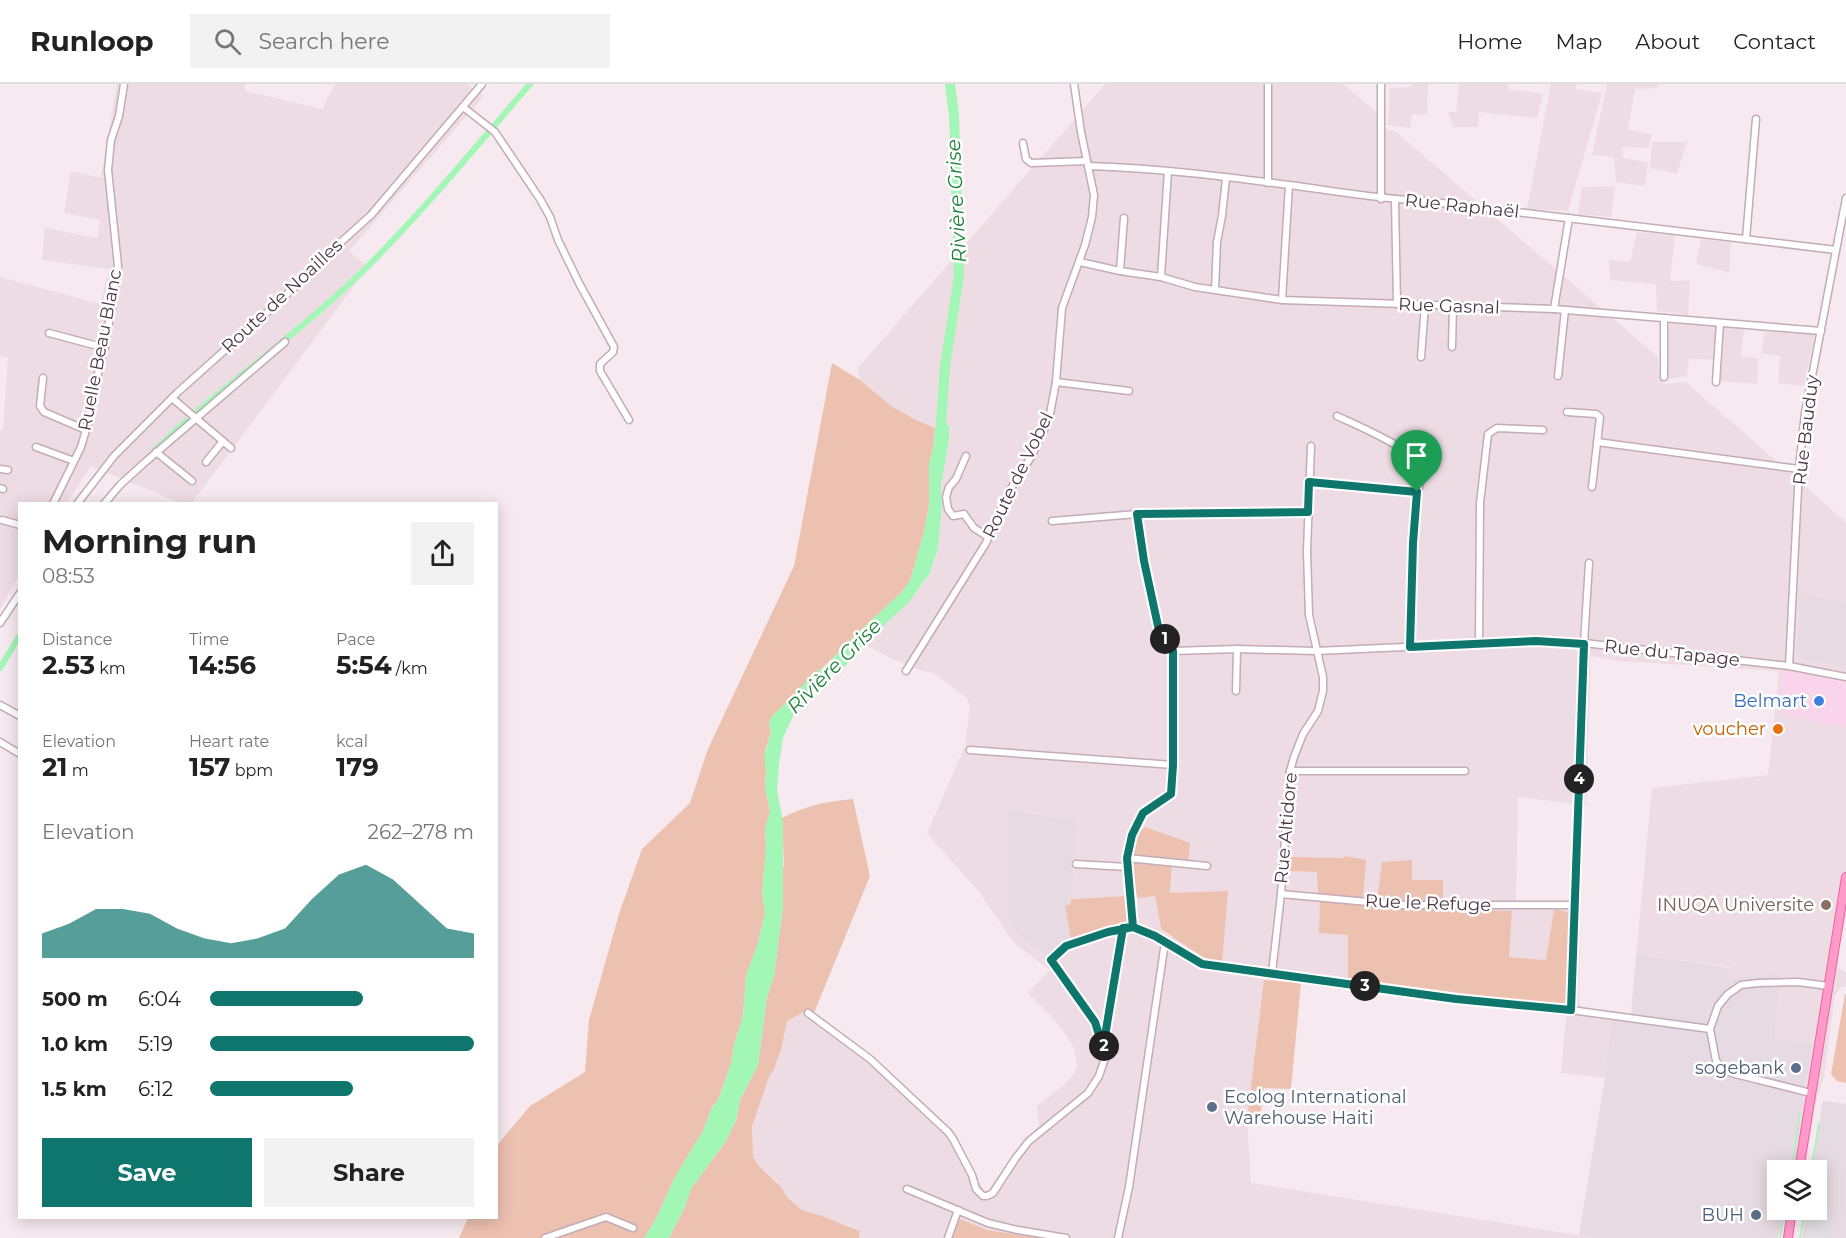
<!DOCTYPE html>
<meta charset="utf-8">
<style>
:root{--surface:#fff;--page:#f2f2f2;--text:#222;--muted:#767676;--line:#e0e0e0;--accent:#0f766e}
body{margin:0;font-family:Montserrat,sans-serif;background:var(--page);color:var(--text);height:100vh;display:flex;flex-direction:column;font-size:22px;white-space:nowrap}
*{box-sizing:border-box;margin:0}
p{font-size:20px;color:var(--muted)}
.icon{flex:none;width:33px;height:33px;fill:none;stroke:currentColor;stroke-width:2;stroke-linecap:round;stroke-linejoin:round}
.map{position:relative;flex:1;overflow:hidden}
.panel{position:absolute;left:18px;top:418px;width:480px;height:717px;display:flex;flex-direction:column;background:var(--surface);border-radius:0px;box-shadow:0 3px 15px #0003}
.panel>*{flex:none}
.tools{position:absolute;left:1767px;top:1076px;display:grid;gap:12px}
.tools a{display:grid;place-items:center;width:60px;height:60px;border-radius:0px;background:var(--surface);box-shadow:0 3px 15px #0003;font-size:30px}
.pin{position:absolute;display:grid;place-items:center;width:51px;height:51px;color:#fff;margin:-62px -26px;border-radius:50% 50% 50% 0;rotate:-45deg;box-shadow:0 0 6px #0007}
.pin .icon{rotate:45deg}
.km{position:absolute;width:30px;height:30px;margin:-15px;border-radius:50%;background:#222;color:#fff;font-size:16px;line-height:30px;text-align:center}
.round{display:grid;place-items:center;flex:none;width:63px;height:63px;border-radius:0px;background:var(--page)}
.summary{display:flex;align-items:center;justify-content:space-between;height:102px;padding:0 24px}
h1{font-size:33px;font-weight:700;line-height:45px}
.stats{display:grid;grid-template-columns:repeat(3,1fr);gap:9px;height:102px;padding:6px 24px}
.stats div{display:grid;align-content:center}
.stats b{font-size:26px;font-weight:700}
.stats small{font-size:16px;font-weight:400}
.stats p{font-size:16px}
.chart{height:168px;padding:12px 24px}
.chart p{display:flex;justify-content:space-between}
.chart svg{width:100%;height:108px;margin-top:6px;fill:var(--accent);opacity:.7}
.action{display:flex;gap:12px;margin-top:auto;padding:12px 24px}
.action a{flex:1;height:69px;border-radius:0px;background:var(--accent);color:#fff;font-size:24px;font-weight:700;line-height:69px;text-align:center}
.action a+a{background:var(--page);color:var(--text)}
ul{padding:0 24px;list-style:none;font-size:20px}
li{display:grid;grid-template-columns:96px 72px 1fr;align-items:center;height:45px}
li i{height:15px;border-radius:8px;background:var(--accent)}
header{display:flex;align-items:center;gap:36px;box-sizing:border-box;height:84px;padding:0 30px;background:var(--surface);border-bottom:2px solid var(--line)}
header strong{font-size:28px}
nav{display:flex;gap:33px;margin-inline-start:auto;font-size:21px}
.search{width:420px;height:54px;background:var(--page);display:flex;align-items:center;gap:15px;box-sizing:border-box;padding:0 21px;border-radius:0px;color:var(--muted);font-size:22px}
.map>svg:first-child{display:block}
.residential{fill:#eedce5;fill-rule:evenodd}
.commercial{fill:#f9d4ea}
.industrial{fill:#e6dbe2}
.green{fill:#edc1b0}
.parking{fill:#e4dfe2}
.water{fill:#a2f6b6}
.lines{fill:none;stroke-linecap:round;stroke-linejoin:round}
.stream{stroke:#a2f6b6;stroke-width:1.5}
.canal{stroke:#a2f6b6;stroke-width:6}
.river{stroke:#a2f6b6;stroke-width:10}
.minor-casing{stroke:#c3abb8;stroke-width:9}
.major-casing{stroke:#ee60a4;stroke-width:10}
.minor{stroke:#fff;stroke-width:6}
.major{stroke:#ff9ac9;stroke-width:8}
.route-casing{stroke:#fff;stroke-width:12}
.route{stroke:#0f766e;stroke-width:8}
.shop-dot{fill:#3f7fe0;stroke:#fff;stroke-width:2}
.food-dot{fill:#e8710a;stroke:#fff;stroke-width:2}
.education-dot{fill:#8d6e63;stroke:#fff;stroke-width:2}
.service-dot{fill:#5c6f8a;stroke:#fff;stroke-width:2}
.labels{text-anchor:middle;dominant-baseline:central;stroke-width:5;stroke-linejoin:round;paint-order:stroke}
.street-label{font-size:18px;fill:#4b3742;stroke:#fff}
.shop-label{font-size:18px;fill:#366cbe;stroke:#fff;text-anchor:end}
.food-label{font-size:18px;fill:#c56008;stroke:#fff;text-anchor:end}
.education-label{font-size:18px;fill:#785e54;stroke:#fff;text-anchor:end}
.service-label{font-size:18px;fill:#4e5e75;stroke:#fff;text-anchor:end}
.water-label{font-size:20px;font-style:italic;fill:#1f8337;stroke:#fff}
</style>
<header>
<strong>Runloop</strong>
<div class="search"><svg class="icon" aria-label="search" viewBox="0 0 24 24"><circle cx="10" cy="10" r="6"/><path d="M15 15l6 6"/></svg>Search here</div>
<nav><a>Home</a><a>Map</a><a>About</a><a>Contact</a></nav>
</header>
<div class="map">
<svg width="1846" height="1154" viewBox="0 0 1846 1154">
<rect width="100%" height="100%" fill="#f6eaf0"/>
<g class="residential">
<path d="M117 0H245V7L322 25 335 0H466L484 12 349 167 368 183 191 420H183L91 382 66 420H20L19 491 0 525V346L3 345 8 274 0 272V193L100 220 109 185 42 176 45 144 97 154 100 136 64 129 71 87 101 94Z"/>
<path d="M1105 0H1343L1374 26 1385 45 1396 48 1658 273 1659 292 1664 300 1686 298 1846 438V832L1837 874 1838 884 1846 889V902L1841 903 1835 911 1824 992 1816 1018 1805 1086H1792L1813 960 1775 954 1779 890 1729 894 1731 883 1646 871 1636 872 1652 704 1768 691 1779 587 1620 577 1591 572 1586 721 1518 713 1516 818 1581 819 1579 919 1584 925 1631 930 1632 940 1611 938 1605 994 1561 989 1566 932 1265 896 1247 1035 1251 1099 1596 1154H1041L987 1146 959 1134 952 1154H859L860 1147 851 1142 802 1126 787 1113 774 1095 758 1081 753 1073 751 1053 754 1033 769 993 778 976 787 936 809 925 879 978 955 1048 978 1096 985 1107 989 1105 1024 1055 1039 1043 1037 1022 1065 1000 1073 991 1077 982 1074 964 1066 951 1055 936 1028 909 1050 886 1014 859 979 808 927 749 965 662 970 621 966 613 933 589 923 587 892 575 864 560 890 536 922 502 932 485 937 469 942 422 941 401 949 355V344L944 334 935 344 918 337 891 322 860 296 857 285ZM1075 737 1071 815 1124 812 1129 840 1071 856 1049 870ZM1135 757 1172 778 1170 809 1181 858 1161 846 1155 812 1131 790ZM1320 817 1402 825 1512 827 1509 873 1546 876 1554 826 1573 924 1348 894V851Z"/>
<path d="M1412 0H1428L1427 31 1412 30 1410 44 1388 41 1390 4 1412 3Z"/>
<path d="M1459 0H1509L1508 5 1543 10 1537 34 1479 28 1478 43H1453L1448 28H1456Z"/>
<path d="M1551 0H1577L1576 5 1602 9 1568 127 1527 125Z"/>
<path d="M1607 0H1658L1657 4 1635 5 1628 45 1652 51 1649 64 1622 63 1623 74 1648 78 1645 102 1616 98 1614 73 1592 71Z"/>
<path d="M1652 58H1687L1677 90 1650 84Z"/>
<path d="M1615 102 1611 133 1578 130 1582 103Z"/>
<path d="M1637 148 1675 151 1670 197 1690 196 1688 231 1657 227 1656 200 1610 196 1609 176 1630 178Z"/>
<path d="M1701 155 1731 158 1729 189 1696 180Z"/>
<path d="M1669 239 1744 245 1741 272 1758 274 1757 300 1719 297V276L1689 275 1687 292 1668 295Z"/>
<path d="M1765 248 1815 250 1804 302 1778 299 1780 272 1761 269Z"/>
</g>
<path class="commercial" d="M1782 585H1792L1846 596V643L1780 630Z"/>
<g class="industrial">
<path d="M1802 509 1846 519V583L1800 574 1797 572Z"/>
<path d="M1008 726 1076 737 1071 820 1065 822 1071 856 1049 870H1044L1019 849 1008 831Z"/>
<path d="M1646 871 1731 884 1729 894 1779 890 1775 954 1813 960 1792 1086H1778V1125H1785L1778 1154H1596L1579 1151 1605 994 1611 938 1632 939 1631 930 1636 872Z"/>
<path d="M1823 1017 1846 1020V1154H1802L1806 1125H1816V1086H1812Z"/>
</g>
<g class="green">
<path d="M832 279 860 296 891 322 918 337 935 344 934 360 929 380V422L924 448 910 497 901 509 773 631 769 638 771 648 765 667 766 687 765 702 770 727 765 745 766 764 762 810 765 829 758 859 746 892 743 932 734 961 731 980 718 1016 712 1024 703 1047 675 1093 655 1137 644 1154H459L468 1134H496V1065L499 1059 530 1022 585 988 589 936 619 830 642 765 690 719 708 665 794 482Z"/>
<path d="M853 715 870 792 814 929 809 925 787 937 781 966 774 985 769 993 752 1042 753 1073 758 1081 781 1103 787 1113 802 1126 822 1132 860 1147 859 1154H669L684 1125 691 1105 726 1057 736 1036 740 1016 758 981 767 913 774 892 783 822 782 790 784 780 782 734C805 722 827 717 853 715Z"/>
<path d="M1145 743 1190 759 1188 778 1172 779 1170 809 1228 807 1222 879 1203 873 1161 845 1155 812 1138 814C1136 807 1132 798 1131 790 1131 777 1133 750 1145 743Z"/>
<path d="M1345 772 1366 776 1363 815 1318 809 1317 788 1288 787 1290 773 1343 774Z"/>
<path d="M1412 776V796H1443V819L1377 816 1382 778Z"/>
<path d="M1125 812 1129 840 1071 856 1065 822 1071 820V815Z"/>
<path d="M1320 817 1402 825 1512 827 1509 873 1546 876 1554 825 1576 830 1573 924 1348 894V851L1319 849Z"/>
<path d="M1264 896 1301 899 1291 1005 1264 1004 1260 1036 1247 1035Z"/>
<path d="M1845 910H1846V999L1837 997 1831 990Z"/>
<path d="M958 1134 987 1146 1041 1154H952Z"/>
</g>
<path class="parking" d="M1817 1124 1831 1127 1826 1154H1806L1810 1125Z"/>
<path class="water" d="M944 333 949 344V355L941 401 942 422 938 464 930 489 909 518 864 560 847 580 806 611 799 619 783 654 779 680 777 706 783 738V822L774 892 767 913 758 981 740 1016 736 1036 726 1057 691 1105 684 1125 669 1154H644L655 1137 675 1093 703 1047 712 1024 718 1016 731 980 734 961 743 932 746 892 758 859 765 829 762 810 766 764 765 745 770 727 765 702 766 687 764 673 771 648 769 638 773 631 792 613 809 594 829 579 850 556 901 509 910 497 924 448 929 422V380L934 360 935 344Z"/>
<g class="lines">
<g class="stream">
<path d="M1792 1086 1800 1029"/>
<path d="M1811 1086 1819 1039"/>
<path d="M1780 1154 1785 1125"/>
<path d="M1800 1154 1805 1125"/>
</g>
<g class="canal">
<path d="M198 327C257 277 321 230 375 175 430 119 479 59 530 0"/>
<path d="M154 367 186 337"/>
<path d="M0 584 20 551"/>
</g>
<path class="river" d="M942 349 941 339 945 282 959 192 954 31 950 0"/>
<g class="minor-casing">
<g id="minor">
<path d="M1268 0V99"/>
<path d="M463 23 495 48 540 115 550 133 558 156 579 199 614 263 613 268 600 280V287L629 336"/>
<path d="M1023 59 1026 75 1031 79 1087 77"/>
<path d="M1088 82C1158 84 1228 93 1297 102 1340 108 1381 115 1424 117L1836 166"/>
<path d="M1381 115V0"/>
<path d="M1395 115 1397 220"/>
<path d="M1746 155 1756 35"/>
<path d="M1080 178 1120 187 1161 193 1195 203 1282 216 1554 225 1821 247"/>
<path d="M1120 187 1124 134"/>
<path d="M1161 193 1168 87"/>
<path d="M1215 206 1217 158 1222 132 1226 94"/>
<path d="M1282 216 1289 101"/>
<path d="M1554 225 1569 134"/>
<path d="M49 249 105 264"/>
<path d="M1452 263 1453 222"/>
<path d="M1421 273 1425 221"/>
<path d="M1558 292 1565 226"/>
<path d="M1664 293V234"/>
<path d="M43 294 40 322 44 328 86 346"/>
<path d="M1056 298 1129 307"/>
<path d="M1716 298 1720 239"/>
<path d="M172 314 231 364"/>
<path d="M1567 328 1596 330 1600 333 1592 403"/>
<path d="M1337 332C1356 341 1411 364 1419 381 1424 390 1416 414 1415 426 1412 471 1412 517 1410 563"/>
<path d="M1597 358 1799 385"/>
<path d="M36 363 74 377"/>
<path d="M156 368 192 397"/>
<path d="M966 372 956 395 949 403 946 413 948 425 953 432 964 430 974 444 988 453"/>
<path d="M206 378 223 357"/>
<path d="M0 385 8 386"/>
<path d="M1309 398 1417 408"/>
<path d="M0 404 3 405"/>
<path d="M53 420 81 363 86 346 112 224 118 182 108 86 111 56 119 32 124 0"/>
<path d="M77 420 114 372 177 309 282 215 329 169 371 131 482 0"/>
<path d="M104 420 120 401 143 380 285 258"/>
<path d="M2 436 20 441"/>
<path d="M1052 437 1137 430 1308 428"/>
<path d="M0 539 20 509"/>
<path d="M1479 560 1480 419 1488 350 1497 344 1543 346"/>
<path d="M1173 567 1237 565 1316 567 1536 557 1584 559 1789 582 1846 593"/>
<path d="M1789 582 1799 385 1805 329 1846 114"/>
<path d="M906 587 986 459 1008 409 1031 373 1049 335 1056 298 1062 224 1085 161 1092 133 1094 111 1081 48 1074 0"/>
<path d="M1236 607 1237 565"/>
<path d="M0 621 20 632"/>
<path d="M0 658 20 670"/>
<path d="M970 666 1173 681"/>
<path d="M1290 687H1465"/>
<path d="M1127 774 1207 782"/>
<path d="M1076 780 1127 783"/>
<path d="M1281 810 1401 821H1575"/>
<path d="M1133 843 1127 774 1132 751 1143 729 1171 710 1173 681V567L1158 542 1144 477 1137 430"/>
<path d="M1272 889 1281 810 1290 687 1294 673 1303 650 1318 627 1323 607V593L1309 531 1307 467 1311 362"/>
<path d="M1571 926 1584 559 1589 479"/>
<path d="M808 929 870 975 948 1048 953 1055 972 1091 976 1105 983 1112H987L993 1109 1015 1075 1029 1057 1088 1009 1099 992 1106 971 1095 938 1051 876 1066 862 1108 848 1133 843 1155 852 1202 880 1457 915 1571 926 1710 945"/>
<path d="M1104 962 1123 844"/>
<path d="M1811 1009 1735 990 1724 986 1716 977 1710 945 1718 922 1728 910 1741 901 1758 899 1798 898 1828 902"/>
<path d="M907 1105 988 1139 1018 1146 1066 1154"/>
<path d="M545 1154 606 1133 633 1144"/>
<path d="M948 1154 958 1126"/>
<path d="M1118 1154 1129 1103 1165 858"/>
</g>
</g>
<g class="major-casing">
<g id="major">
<path d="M1799 1086 1846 793"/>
<path d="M1788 1154 1792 1125"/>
</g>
</g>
<use href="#minor" class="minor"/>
<use href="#major" class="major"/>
</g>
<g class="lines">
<g class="route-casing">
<path id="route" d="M1417 408 1309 398 1308 428 1137 430 1144 477 1158 542 1173 567V681L1171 710 1143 729 1132 751 1127 774 1133 843 1123 844 1103 964 1095 938 1051 876 1066 862 1108 848 1133 843 1155 852 1202 880 1456 915 1571 926 1584 560 1536 557 1410 563 1413 459 1417 408"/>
</g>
<use href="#route" class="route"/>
</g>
<circle class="shop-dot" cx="1819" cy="617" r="6"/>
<circle class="food-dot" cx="1778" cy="645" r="6"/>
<circle class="education-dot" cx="1826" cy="821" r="6"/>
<g class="service-dot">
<circle cx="1796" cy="984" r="6"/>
<circle cx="1212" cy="1023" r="6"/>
<circle cx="1756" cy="1131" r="6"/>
</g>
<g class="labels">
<g class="street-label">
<text transform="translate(1462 122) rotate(6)">Rue Raphaël</text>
<text transform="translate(282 212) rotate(-43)">Route de Noailles</text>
<text transform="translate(1449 222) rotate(2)">Rue Gasnal</text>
<text transform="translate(100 266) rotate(-79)">Ruelle Beau Blanc</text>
<text transform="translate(1806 346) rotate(-83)">Rue Bauduy</text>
<text transform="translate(1018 391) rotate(-64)">Route de Vobel</text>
<text transform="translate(1672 569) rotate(6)">Rue du Tapage</text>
<text transform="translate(1286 744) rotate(-85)">Rue Altidore</text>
<text transform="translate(1428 819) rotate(2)">Rue le Refuge</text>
</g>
<g class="shop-label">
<text x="1807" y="617">Belmart</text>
</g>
<g class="food-label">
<text x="1766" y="645">voucher</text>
</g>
<g class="education-label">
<text x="1814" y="821">INUQA Universite</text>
</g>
<g class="service-label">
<text x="1784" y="984">sogebank</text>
<text x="1224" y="1013" text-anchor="start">Ecolog International<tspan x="1224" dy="21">Warehouse Haiti</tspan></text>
<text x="1744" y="1131">BUH</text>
</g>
<g class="water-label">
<text transform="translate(956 117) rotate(-93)">Rivière Grise</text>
<text transform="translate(834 582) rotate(-45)">Rivière Grise</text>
</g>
</g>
</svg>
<div class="tools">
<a><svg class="icon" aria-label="layers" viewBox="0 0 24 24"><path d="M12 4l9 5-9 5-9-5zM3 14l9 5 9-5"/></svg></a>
</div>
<div class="pin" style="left:1417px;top:408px;background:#1e9e55"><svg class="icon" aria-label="arrive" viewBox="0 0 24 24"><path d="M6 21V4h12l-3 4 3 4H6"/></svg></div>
<b class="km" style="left:1165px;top:555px">1</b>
<b class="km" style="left:1104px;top:962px">2</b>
<b class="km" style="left:1365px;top:902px">3</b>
<b class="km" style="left:1579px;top:695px">4</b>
<section class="panel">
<div class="summary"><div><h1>Morning run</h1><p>08:53</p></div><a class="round"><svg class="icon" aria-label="share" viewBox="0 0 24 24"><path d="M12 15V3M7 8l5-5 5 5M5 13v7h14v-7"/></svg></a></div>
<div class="stats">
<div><p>Distance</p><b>2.53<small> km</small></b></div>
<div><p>Time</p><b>14:56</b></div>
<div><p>Pace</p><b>5:54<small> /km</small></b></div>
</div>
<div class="stats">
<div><p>Elevation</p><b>21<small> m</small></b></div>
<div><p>Heart rate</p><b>157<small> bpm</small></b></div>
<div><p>kcal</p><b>179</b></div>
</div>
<div class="chart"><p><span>Elevation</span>262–278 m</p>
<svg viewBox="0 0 160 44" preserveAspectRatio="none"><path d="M0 44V34L10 30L20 24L30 24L40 26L50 32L60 36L70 38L80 36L90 32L100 20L110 10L120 6L130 12L140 22L150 32L160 34V44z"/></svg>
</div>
<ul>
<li><b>500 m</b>6:04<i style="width:58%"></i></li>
<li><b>1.0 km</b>5:19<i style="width:100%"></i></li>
<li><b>1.5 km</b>6:12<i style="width:54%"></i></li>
</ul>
<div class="action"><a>Save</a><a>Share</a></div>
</section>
</div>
